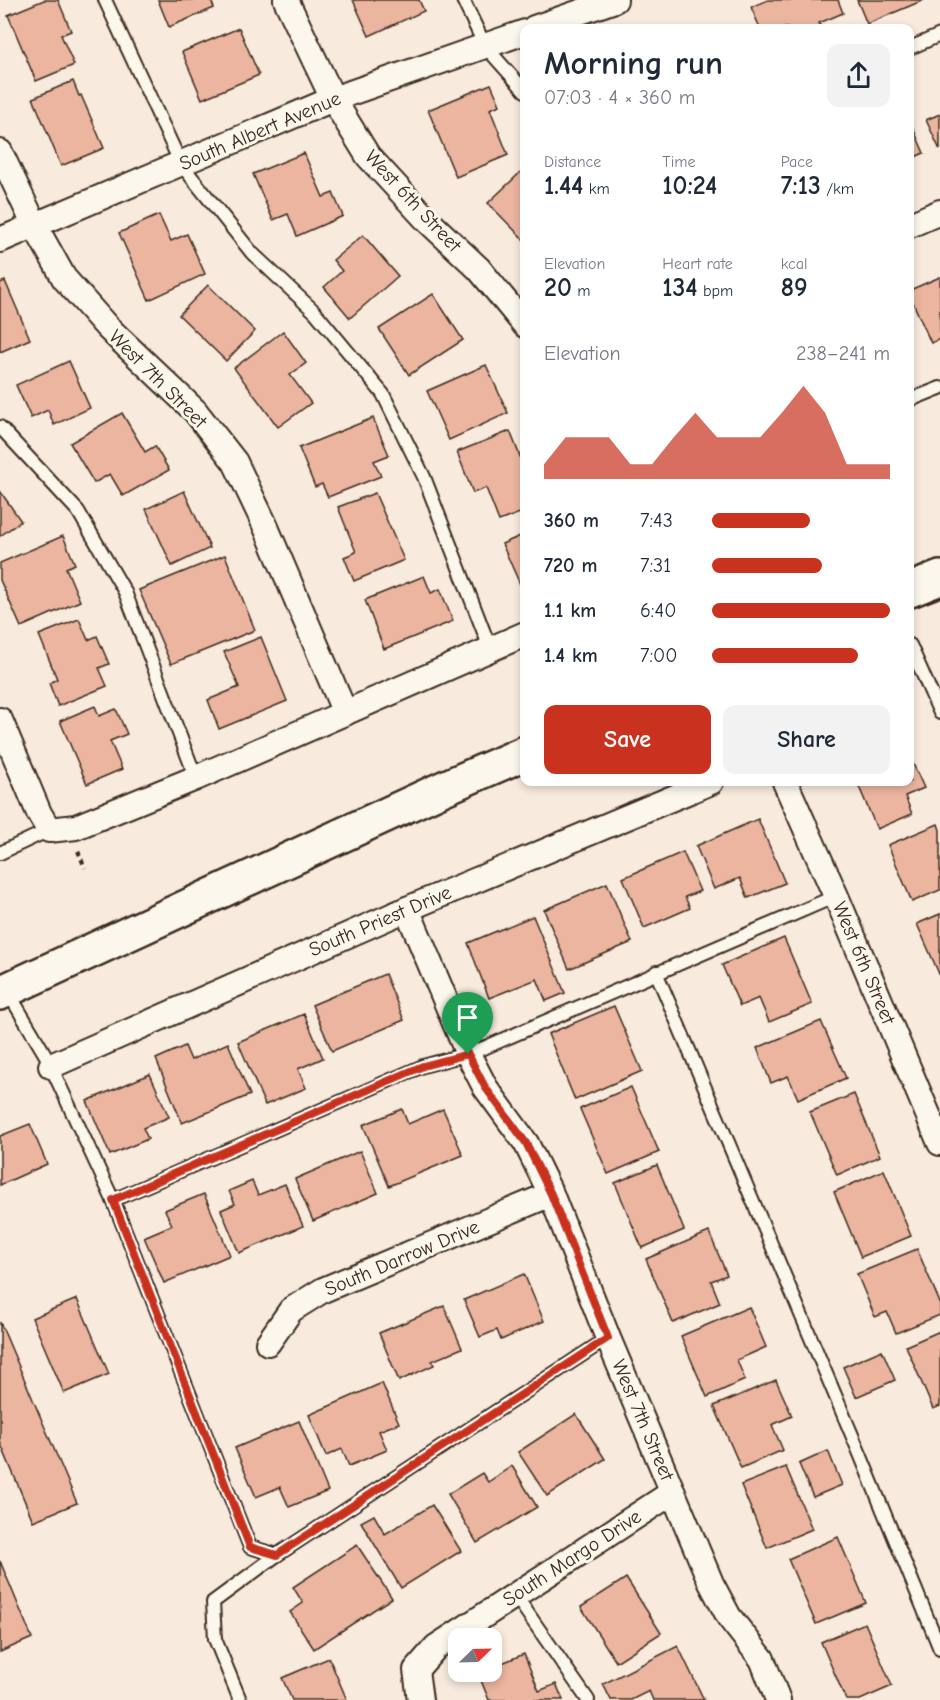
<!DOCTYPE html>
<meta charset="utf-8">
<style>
:root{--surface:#fff;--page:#f2f2f3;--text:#1f2937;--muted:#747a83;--accent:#c8321e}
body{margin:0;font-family:"Comic Neue",sans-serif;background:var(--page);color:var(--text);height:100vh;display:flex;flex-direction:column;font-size:22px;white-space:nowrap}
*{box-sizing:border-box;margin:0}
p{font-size:20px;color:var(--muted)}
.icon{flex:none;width:33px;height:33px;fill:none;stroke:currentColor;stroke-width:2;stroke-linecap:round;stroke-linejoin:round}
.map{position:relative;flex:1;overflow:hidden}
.side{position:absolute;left:520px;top:24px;width:394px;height:762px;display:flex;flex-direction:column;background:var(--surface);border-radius:12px;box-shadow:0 3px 9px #0003}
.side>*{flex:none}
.needle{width:39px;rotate:67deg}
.tools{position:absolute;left:448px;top:1628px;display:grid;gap:12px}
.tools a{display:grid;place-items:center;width:54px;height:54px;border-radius:12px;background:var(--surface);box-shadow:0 3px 9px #0003;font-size:30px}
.pin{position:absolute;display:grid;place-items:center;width:51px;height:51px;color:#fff;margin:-62px -26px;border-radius:50% 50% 50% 0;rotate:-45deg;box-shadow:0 0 6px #0007}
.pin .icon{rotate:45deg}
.round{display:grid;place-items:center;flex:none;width:63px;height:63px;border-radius:12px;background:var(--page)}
.summary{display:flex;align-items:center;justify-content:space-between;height:102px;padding:0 24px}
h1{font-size:33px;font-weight:800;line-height:45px}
.figures{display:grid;grid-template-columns:repeat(3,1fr);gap:9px;height:102px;padding:6px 24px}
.figures div{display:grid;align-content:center}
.figures b{font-size:26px;font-weight:800}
.figures small{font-size:16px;font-weight:400}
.figures p{font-size:16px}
.chart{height:168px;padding:12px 24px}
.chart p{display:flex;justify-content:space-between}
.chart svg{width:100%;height:108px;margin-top:6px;fill:var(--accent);opacity:.7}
.action{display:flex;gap:12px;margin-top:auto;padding:12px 24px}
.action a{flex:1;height:69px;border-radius:12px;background:var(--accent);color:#fff;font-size:24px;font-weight:800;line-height:69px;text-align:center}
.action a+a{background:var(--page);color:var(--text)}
ul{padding:0 24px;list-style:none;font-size:20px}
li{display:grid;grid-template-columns:96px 72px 1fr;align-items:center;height:45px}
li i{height:15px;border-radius:8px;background:var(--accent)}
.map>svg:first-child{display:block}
.building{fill:#ebb59f;stroke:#3b2a1e;stroke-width:1.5}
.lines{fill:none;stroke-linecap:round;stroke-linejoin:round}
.service-casing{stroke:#3b2a1e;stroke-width:16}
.minor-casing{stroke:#3b2a1e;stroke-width:28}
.secondary-casing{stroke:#3b2a1e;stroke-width:38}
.path{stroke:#3b2a1e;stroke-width:4;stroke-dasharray:4.5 4.5;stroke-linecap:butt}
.service{stroke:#fbf7ec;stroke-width:12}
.minor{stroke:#fbf7ec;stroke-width:24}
.secondary{stroke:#fbf7ec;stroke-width:33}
.route-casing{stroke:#fff;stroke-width:12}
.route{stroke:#c8321e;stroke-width:8}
.labels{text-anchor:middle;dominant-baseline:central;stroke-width:6;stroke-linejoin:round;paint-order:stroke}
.street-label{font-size:20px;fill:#3b2a1e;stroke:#fbf7ec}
</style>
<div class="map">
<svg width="940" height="1700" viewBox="0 0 940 1700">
<rect width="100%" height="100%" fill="#f8eadd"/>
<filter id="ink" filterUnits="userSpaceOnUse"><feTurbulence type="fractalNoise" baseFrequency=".0167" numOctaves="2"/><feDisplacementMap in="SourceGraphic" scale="12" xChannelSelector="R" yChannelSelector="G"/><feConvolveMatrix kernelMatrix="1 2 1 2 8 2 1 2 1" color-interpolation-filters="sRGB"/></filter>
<g filter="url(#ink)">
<g class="building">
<path d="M44 0H58L71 31 61 35 74 65 36 81 8 15Z"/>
<path d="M158 0H211L214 8 169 27Z"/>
<path d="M353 0H419L424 11 369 36Z"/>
<path d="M768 0H838L843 13 819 23 822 28H760L751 7Z"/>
<path d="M857 0H924L867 24Z"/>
<path d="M239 28 259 75 202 99 182 52Z"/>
<path d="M73 81 79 96 81 95 104 148 61 166 33 98Z"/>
<path d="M491 84 500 105 490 109 508 155 456 177 428 110Z"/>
<path d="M940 114V150L926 120Z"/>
<path d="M910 121 924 153 910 159Z"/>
<path d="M304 153 323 197 333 193 343 216 297 236 288 214 273 220 253 174Z"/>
<path d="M525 168V241L488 203Z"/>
<path d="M159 215 171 241 187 234 205 274 149 300 119 233Z"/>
<path d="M363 235 398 276 350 318 324 287 342 271 333 260Z"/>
<path d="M940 277V339L931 343 910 296V290Z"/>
<path d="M5 281 30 339 0 352V283Z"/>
<path d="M208 285 255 331 226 361 179 315Z"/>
<path d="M433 294 463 340 409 375 379 329Z"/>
<path d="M283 331 306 363 290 375 311 403 278 427 234 368Z"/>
<path d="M69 361 90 408 54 425 48 410 31 418 16 385Z"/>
<path d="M486 365 508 413 449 440 427 391Z"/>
<path d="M122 413 145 452 155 446 169 470 123 496 110 474 94 483 70 443Z"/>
<path d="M373 418 389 455 374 461 381 476 328 497 322 484 315 487 299 448Z"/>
<path d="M510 431 525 469V511L499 521 486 488 473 493 457 452Z"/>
<path d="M0 491 21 521 0 536Z"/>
<path d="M184 491 210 548 172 566 146 509Z"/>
<path d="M375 493 404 560 354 581 344 557 356 552 338 507Z"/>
<path d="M525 534V592L524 593 502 544Z"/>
<path d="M63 536 75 564 66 568 80 601 21 627 0 580V563Z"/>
<path d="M225 555 255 630 171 664 139 590Z"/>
<path d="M424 576 431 593 440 589 453 621 384 649 365 600Z"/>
<path d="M79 619 88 640 97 636 109 664 99 668 107 686 58 706 49 683 57 679 39 635Z"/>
<path d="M261 637 287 701 219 729 208 700 239 687 224 652Z"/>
<path d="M95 706 99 716 116 709 127 734 110 741 122 769 87 784 60 721Z"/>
<path d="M910 757 924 788 905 796 912 814 877 829 857 782H910Z"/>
<path d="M758 819 785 883 748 898 740 878 714 889 696 846Z"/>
<path d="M938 824 940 830V890L912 902 888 845Z"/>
<path d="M683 852 700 891 685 897 690 908 644 928 623 878Z"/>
<path d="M607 883 632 942 569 969 544 910Z"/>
<path d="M940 914V976L917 924Z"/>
<path d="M533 916 565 993 546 1001 537 979 489 998 468 943Z"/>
<path d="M784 938 812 1004 769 1022 759 998 740 1006 722 965Z"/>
<path d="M385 974 404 1020 332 1051 312 1005Z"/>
<path d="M614 1006 642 1071 575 1100 548 1034Z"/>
<path d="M304 1014 323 1058 298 1069 306 1088 265 1105 238 1042Z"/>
<path d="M821 1021 846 1078 798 1099 788 1076 771 1083 757 1048Z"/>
<path d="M228 1043 250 1095 182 1123 156 1059 185 1046 191 1060Z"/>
<path d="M150 1074 169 1117 143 1128 148 1139 110 1155 87 1101Z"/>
<path d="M631 1087 659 1152 608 1174 580 1109Z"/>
<path d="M854 1094 880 1156 837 1175 810 1112Z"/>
<path d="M402 1109 408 1124 443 1109 463 1155 389 1186 363 1125Z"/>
<path d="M30 1124 47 1164 0 1185V1136Z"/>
<path d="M360 1151 378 1193 313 1221 295 1179Z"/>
<path d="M657 1165 684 1230 642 1248 615 1183Z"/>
<path d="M884 1170 911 1236 861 1257 834 1192Z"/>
<path d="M252 1181 258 1195 285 1184 303 1226 239 1253 221 1210 235 1204 229 1191Z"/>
<path d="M204 1194 230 1255 164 1283 144 1237 172 1225 165 1210Z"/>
<path d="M709 1232 727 1275 711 1281 720 1303 673 1323 646 1259Z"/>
<path d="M917 1249 940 1303V1315L896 1333 887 1312 875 1317 857 1274Z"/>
<path d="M524 1274 544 1321 501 1340 497 1330 480 1337 464 1300Z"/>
<path d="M77 1299 109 1374 64 1393 32 1318Z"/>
<path d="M444 1306 462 1348 432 1361 434 1365 399 1381 379 1333Z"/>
<path d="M749 1307 766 1347 737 1360 745 1380 707 1397 681 1336Z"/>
<path d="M0 1322 77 1503 33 1521 0 1442Z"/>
<path d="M940 1331V1406L933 1409 906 1346Z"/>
<path d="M882 1350 895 1380 856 1397 843 1367Z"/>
<path d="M776 1380 792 1416 772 1425 783 1450 741 1468 714 1406Z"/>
<path d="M382 1383 399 1423 379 1431 387 1450 349 1466 342 1449 326 1456 309 1415Z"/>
<path d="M576 1414 605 1459 547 1496 518 1452Z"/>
<path d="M299 1421 328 1491 289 1507 280 1487 256 1497 235 1448Z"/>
<path d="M828 1451 842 1485 813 1497 799 1464Z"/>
<path d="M512 1466 537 1507 477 1543 448 1494 482 1473 488 1482Z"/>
<path d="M786 1467 812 1529 767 1548 741 1485Z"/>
<path d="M432 1505 461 1551 401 1588 361 1522 374 1515 385 1534Z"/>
<path d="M838 1537 866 1603 816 1624 788 1559Z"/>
<path d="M357 1545 392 1598 314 1649 290 1612 303 1603 293 1587Z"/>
<path d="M0 1561 32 1638 0 1652Z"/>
<path d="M626 1578 661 1633 616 1662 581 1607Z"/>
<path d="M865 1623 892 1686 860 1700H846L821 1642Z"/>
<path d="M678 1646 704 1700H653L649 1691 631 1700H611L603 1684Z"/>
<path d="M524 1654 539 1691 556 1684 563 1700H489L478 1673 492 1671V1667Z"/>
<path d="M329 1658 347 1700H292L282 1678Z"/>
</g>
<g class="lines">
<g class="service-casing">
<g id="service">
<path d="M105 0 181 164 252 253 315 312 383 394 424 477 490 648"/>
<path d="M463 0 485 46 525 91"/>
<path d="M910 48 940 35"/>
<path d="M910 400 940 388"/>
<path d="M0 427 78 511 125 592 196 778"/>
<path d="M910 645 940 713"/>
<path d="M0 853 49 830"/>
<path d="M656 972 860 1454 940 1649"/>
<path d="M8 992 46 1056 113 1200 250 1547 277 1555"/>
<path d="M113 1200 423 1066 468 1054 486 1047 836 896"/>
<path d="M515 1595 588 1700"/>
<path d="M240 1700 215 1639 213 1602 277 1555 608 1338"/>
</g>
</g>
<g class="minor-casing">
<g id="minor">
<path d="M286 0 333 99 368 156 427 220 479 269 525 325"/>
<path d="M534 28 615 0"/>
<path d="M0 152 35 226 64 278 107 327 195 411 235 462 265 525 345 713"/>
<path d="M910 225 940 212"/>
<path d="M0 240 333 99 525 32"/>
<path d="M0 720 39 813 49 830 76 827 196 778 525 634"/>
<path d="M785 782 836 896 940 1143"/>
<path d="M407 909 468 1054 485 1087 526 1143 551 1194 608 1338 711 1583 729 1617 762 1659 778 1700"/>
<path d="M51 1066 407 909 711 782"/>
<path d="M268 1343 291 1310 323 1290 551 1194"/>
<path d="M420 1700 416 1670 436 1647 673 1492"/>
</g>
</g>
<g class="secondary-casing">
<g id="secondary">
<path d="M910 590 940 578"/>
<path d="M0 993 444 788 525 753"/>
</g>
</g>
<path class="path" d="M78 851 85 868"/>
<use href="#service" class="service"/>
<use href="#minor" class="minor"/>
<use href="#secondary" class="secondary"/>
</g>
</g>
<g class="lines" filter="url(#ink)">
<g class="route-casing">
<path id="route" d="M468 1054 485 1087 526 1143 551 1194 608 1338 277 1555 250 1547 113 1200 423 1066Z"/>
</g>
<use href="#route" class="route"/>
</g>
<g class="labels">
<g class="street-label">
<text transform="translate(260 131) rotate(-23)">South Albert Avenue</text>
<text transform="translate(413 201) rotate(47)">West 6th Street</text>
<text transform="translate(158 379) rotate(45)">West 7th Street</text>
<text transform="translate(380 921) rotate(-23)">South Priest Drive</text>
<text transform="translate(864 963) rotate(67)">West 6th Street</text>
<text transform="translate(402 1258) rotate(-23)">South Darrow Drive</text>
<text transform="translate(643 1420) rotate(67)">West 7th Street</text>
<text transform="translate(572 1558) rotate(-33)">South Margo Drive</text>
</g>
</g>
</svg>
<div class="tools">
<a><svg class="needle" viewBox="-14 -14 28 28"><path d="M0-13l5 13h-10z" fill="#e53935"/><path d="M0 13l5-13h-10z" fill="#747a83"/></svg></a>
</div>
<div class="pin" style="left:468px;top:1054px;background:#1e9e55"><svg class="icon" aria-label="arrive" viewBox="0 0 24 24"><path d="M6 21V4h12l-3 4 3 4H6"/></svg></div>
<section class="side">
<div class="summary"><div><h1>Morning run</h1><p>07:03 · 4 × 360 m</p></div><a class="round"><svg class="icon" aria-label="share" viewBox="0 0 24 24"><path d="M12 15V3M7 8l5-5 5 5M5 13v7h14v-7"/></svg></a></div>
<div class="figures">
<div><p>Distance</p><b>1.44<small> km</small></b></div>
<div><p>Time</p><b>10:24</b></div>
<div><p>Pace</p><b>7:13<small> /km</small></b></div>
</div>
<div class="figures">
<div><p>Elevation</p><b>20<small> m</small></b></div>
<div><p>Heart rate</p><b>134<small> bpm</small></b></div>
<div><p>kcal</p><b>89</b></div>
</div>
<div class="chart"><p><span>Elevation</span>238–241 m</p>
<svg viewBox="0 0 160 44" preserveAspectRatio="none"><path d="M0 44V38L10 27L20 27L30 27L40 38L50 38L60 27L70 17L80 27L90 27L100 27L110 17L120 6L130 17L140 38L150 38L160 38V44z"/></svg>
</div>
<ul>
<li><b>360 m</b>7:43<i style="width:55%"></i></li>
<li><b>720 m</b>7:31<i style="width:62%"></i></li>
<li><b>1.1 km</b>6:40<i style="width:100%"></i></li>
<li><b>1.4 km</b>7:00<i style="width:82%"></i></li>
</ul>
<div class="action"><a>Save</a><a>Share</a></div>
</section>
</div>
